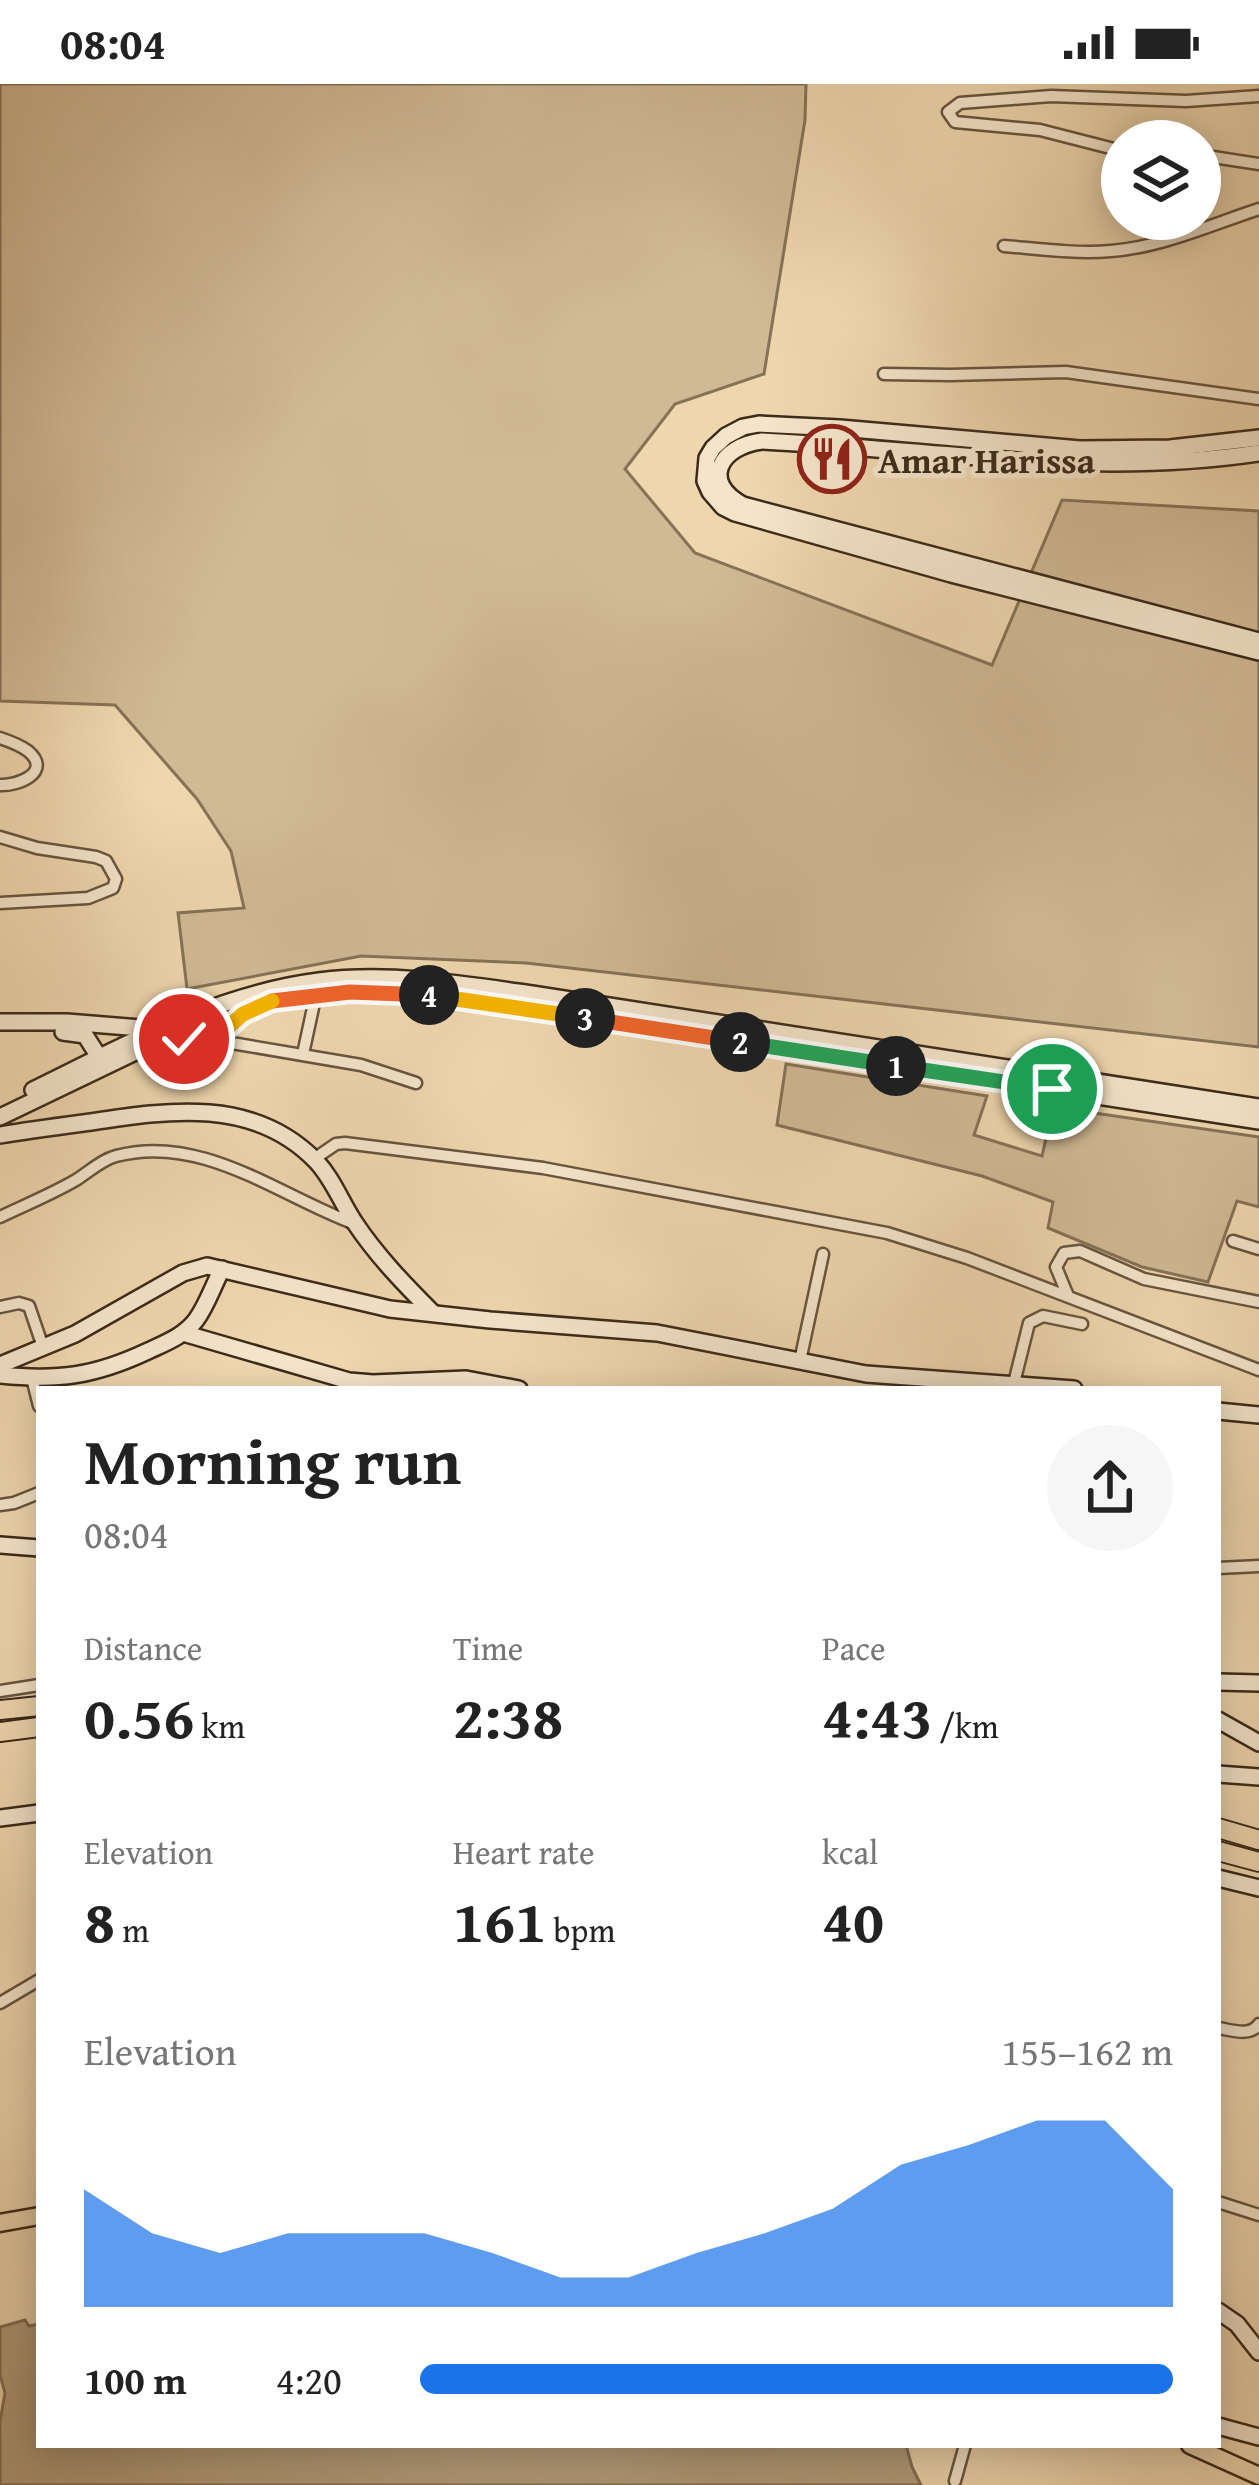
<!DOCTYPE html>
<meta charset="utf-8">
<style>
:root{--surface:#fff;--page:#f6f6f6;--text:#222;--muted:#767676;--accent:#1a73e8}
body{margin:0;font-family:"Gentium Book Plus",serif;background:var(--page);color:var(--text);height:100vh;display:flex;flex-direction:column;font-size:45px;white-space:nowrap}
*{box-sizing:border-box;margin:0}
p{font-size:39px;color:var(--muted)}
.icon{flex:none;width:66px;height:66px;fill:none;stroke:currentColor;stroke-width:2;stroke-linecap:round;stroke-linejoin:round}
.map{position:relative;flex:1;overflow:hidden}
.side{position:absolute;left:36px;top:1302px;width:1185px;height:1062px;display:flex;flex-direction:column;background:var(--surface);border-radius:0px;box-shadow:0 6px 30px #0003}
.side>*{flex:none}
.buttons{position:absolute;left:1101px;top:36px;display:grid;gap:24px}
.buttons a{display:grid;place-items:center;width:120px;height:120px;border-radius:50%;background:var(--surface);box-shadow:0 6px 30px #0003;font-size:60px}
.pin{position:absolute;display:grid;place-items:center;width:102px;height:102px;color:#fff;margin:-51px;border:6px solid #fff;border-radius:50%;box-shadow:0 3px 12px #0007}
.km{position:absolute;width:60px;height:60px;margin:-30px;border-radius:50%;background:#222;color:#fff;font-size:33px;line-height:60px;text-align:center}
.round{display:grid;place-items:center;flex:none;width:126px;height:126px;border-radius:63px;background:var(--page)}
.head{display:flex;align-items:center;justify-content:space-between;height:204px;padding:0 48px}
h1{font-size:66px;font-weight:700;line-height:90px}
.figures{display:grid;grid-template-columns:repeat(3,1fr);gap:18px;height:204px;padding:12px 48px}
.figures div{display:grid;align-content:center}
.figures b{font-size:60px;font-weight:700}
.figures small{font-size:33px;font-weight:400}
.figures p{font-size:33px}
.chart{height:336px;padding:24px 48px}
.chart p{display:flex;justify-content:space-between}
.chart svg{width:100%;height:216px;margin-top:12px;fill:var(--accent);opacity:.7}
ul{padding:0 48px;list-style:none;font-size:39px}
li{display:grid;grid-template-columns:192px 144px 1fr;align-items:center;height:90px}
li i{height:30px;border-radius:15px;background:var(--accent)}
.status{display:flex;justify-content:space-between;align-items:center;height:84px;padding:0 60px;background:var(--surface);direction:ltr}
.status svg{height:33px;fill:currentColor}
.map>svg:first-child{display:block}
.green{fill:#d0b995;stroke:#867257;stroke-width:3}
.water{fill:#b19c7b;stroke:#826e54;stroke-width:3}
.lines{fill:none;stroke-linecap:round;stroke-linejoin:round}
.street-casing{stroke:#68553e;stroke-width:15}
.secondary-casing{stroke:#3c2a19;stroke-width:20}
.primary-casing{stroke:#3c2a19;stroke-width:21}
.highway-casing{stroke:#3c2a19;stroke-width:22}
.street{stroke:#f4e4ca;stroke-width:10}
.secondary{stroke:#f4e4ca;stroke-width:15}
.primary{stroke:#eed6ae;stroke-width:16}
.highway{stroke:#eed6ae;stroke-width:18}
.split-1-casing{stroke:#fff;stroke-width:24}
.split-2-casing{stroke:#fff;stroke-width:24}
.split-3-casing{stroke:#fff;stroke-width:24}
.split-4-casing{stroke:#fff;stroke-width:24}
.split-5-casing{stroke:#fff;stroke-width:24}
.split-6-casing{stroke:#fff;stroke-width:24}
.split-1{stroke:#22a559;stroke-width:15}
.split-2{stroke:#22a559;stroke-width:15}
.split-3{stroke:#f0652b;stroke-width:15}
.split-4{stroke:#f5b400;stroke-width:15}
.split-5{stroke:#f0652b;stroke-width:15}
.split-6{stroke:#f5b400;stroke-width:15}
.labels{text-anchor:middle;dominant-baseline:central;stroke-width:10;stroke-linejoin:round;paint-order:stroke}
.poi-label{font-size:36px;font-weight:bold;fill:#3c2a19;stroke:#f4e4ca;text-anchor:start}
</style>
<div class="status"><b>08:04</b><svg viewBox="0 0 49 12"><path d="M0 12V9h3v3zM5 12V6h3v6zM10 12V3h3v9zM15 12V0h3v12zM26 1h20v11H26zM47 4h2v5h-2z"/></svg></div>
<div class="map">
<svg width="1259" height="2401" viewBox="0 0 1259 2401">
<rect width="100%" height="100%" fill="#eed6ae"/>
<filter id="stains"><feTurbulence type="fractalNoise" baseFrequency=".00167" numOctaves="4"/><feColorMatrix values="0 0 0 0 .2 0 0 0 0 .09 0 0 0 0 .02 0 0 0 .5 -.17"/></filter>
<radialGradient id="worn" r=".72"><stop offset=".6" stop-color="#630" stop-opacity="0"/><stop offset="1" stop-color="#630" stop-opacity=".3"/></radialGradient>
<g class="green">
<path d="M0 0H806L805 36 764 290 675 320 625 385 695 469 992 581 1062 416 1259 427V963L526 879 361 872 187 905 178 829 244 824 231 767 197 715 115 621 0 617Z"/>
<path d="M786 980 987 1012 974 1051 1042 1072 1053 1023 1259 1053V1123L1237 1117 1208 1198 1142 1183 1048 1144 1053 1118 982 1092 777 1041Z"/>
</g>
<path class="water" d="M25 2236 29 2242 39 2240V2361H906L912 2383 921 2401H0V2338L5 2309 0 2291V2243Z"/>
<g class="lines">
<g class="street-casing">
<g id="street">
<path d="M1122 67 1040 46 955 38 948 28 960 19 1051 12 1186 17 1259 12"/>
<path d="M1200 71 1259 80"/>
<path d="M1004 162C1039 165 1076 170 1111 167 1162 163 1210 141 1259 125"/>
<path d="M884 290 950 291 1066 288 1259 315"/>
<path d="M0 654C9 657 20 661 28 667 53 688 18 702 0 701"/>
<path d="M0 753 37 764 96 773 106 777 116 795 113 804 88 814 0 819"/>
<path d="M214 956 361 981 416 999"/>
<path d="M303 970 316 910"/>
<path d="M314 1075 336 1060 345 1059 543 1084 887 1149 967 1174 1259 1286"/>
<path d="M0 1133C25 1121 52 1110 76 1096 89 1088 101 1076 116 1072 202 1049 279 1112 355 1140"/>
<path d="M1233 1157 1259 1165"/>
<path d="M1068 1212 1056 1183 1064 1169 1080 1167 1144 1195 1259 1218"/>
<path d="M0 1223 19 1219 29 1222 43 1263"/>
<path d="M800 1277 823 1170"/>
<path d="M32 1294 39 1322"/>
<path d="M1014 1299 1029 1239 1043 1232 1082 1240"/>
<path d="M0 1421 14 1419 39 1409"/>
<path d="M1218 1484 1259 1482"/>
<path d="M0 1607 39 1601"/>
<path d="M0 1919 39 1896"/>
<path d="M1218 1944C1232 1946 1250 1953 1259 1940"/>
<path d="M1218 2118 1259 2131"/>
<path d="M955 2397 965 2361"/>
</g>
</g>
<g class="secondary-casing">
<g id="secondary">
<path d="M1259 354 1170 364 1080 365 840 344 759 340 743 343 726 352 713 364 707 374 705 397 710 408 723 423 735 429 951 490 1259 568"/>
<path d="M1259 369C1093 394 928 365 762 357 720 362 700 398 743 421L1259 557"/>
<path d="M0 938H67L153 945"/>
<path d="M63 948 85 951 99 973"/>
<path d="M33 1006C125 961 216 910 319 897 389 888 463 900 532 910L1259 1023"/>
<path d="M0 1033 154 959 171 955 214 956 250 925 273 916 350 908 411 909 676 947 1259 1037"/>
<path d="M0 1051C30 1046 61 1042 91 1038 169 1026 254 1013 316 1077 333 1095 341 1118 355 1139 377 1172 405 1201 433 1229"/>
<path d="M183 1249 349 1297 373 1299 466 1295 519 1305"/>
<path d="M0 1281 75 1250 183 1189 207 1182 390 1225 490 1236 657 1249 866 1290 1074 1305"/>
<path d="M0 1291C58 1297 95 1292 148 1267 165 1259 184 1252 196 1236 207 1221 213 1202 222 1185"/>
<path d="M1218 1327 1259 1331"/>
<path d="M0 1461 39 1464"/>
<path d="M1218 1598 1259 1599"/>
<path d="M1218 1636 1259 1659"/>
<path d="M1218 1690 1259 1693"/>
<path d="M0 1734 39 1729"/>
<path d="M1218 1794 1259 1804"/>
<path d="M1218 2227 1237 2240 1259 2268"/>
<path d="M1218 2342 1259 2353"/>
</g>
</g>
<g class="primary-casing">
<g id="primary">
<path d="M0 2139 39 2132"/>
<path d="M1190 2361 1259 2392"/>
</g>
</g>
<g class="highway-casing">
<g id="highway">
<path d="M0 1626 39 1622"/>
<path d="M0 1648 39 1643"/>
<path d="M1218 1744 1259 1756"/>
<path d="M1218 1767 1259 1778"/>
</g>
</g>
<use href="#street" class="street"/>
<use href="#secondary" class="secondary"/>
<use href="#primary" class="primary"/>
<use href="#highway" class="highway"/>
</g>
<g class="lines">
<g class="split-1-casing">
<path id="split-1" d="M896 982 1052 1005"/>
</g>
<g class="split-2-casing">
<path id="split-2" d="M740 958 896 982"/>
</g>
<g class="split-3-casing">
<path id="split-3" d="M585 934 740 958"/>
</g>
<g class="split-4-casing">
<path id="split-4" d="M429 911 585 934"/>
</g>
<g class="split-5-casing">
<path id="split-5" d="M272 917 350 908 429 911"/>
</g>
<g class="split-6-casing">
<path id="split-6" d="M184 955 214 956 243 930 272 917"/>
</g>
<use href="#split-1" class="split-1"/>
<use href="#split-2" class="split-2"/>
<use href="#split-3" class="split-3"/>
<use href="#split-4" class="split-4"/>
<use href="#split-5" class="split-5"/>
<use href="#split-6" class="split-6"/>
</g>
<defs>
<g id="restaurant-ring" transform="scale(3.45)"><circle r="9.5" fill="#f4e4ca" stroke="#8f2418" stroke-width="1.5"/><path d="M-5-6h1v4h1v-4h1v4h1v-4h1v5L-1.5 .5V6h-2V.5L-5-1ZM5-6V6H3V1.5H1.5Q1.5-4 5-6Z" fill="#8f2418"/></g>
</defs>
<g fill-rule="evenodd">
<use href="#restaurant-ring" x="832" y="375"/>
</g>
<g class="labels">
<g class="poi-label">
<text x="878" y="375">Amar Harissa</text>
</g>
</g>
<rect width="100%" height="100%" filter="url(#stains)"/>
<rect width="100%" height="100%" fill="url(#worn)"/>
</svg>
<div class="buttons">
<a><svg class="icon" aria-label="layers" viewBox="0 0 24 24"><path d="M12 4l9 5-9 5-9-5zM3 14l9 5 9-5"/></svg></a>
</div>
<div class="pin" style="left:1052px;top:1005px;background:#1e9e55"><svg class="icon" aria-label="arrive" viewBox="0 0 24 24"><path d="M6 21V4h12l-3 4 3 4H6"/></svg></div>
<div class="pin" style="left:184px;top:955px;background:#d93025"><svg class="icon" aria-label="check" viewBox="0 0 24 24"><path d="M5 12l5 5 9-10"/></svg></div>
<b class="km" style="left:896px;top:982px">1</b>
<b class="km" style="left:740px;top:958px">2</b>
<b class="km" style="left:585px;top:934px">3</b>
<b class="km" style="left:429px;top:911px">4</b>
<section class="side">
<div class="head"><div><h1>Morning run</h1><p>08:04</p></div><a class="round"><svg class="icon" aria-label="share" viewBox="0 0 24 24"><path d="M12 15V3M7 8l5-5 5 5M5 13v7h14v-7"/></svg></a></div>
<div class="figures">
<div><p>Distance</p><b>0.56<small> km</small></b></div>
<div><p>Time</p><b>2:38</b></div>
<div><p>Pace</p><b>4:43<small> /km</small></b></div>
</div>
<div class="figures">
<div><p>Elevation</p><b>8<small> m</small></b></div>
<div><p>Heart rate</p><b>161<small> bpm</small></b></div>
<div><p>kcal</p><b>40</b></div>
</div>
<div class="chart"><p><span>Elevation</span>155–162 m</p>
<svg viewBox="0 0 160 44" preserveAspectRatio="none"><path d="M0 44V20L10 29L20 33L30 29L40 29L50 29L60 33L70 38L80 38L90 33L100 29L110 24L120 15L130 11L140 6L150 6L160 20V44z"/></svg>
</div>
<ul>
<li><b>100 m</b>4:20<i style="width:100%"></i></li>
</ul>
</section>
</div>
